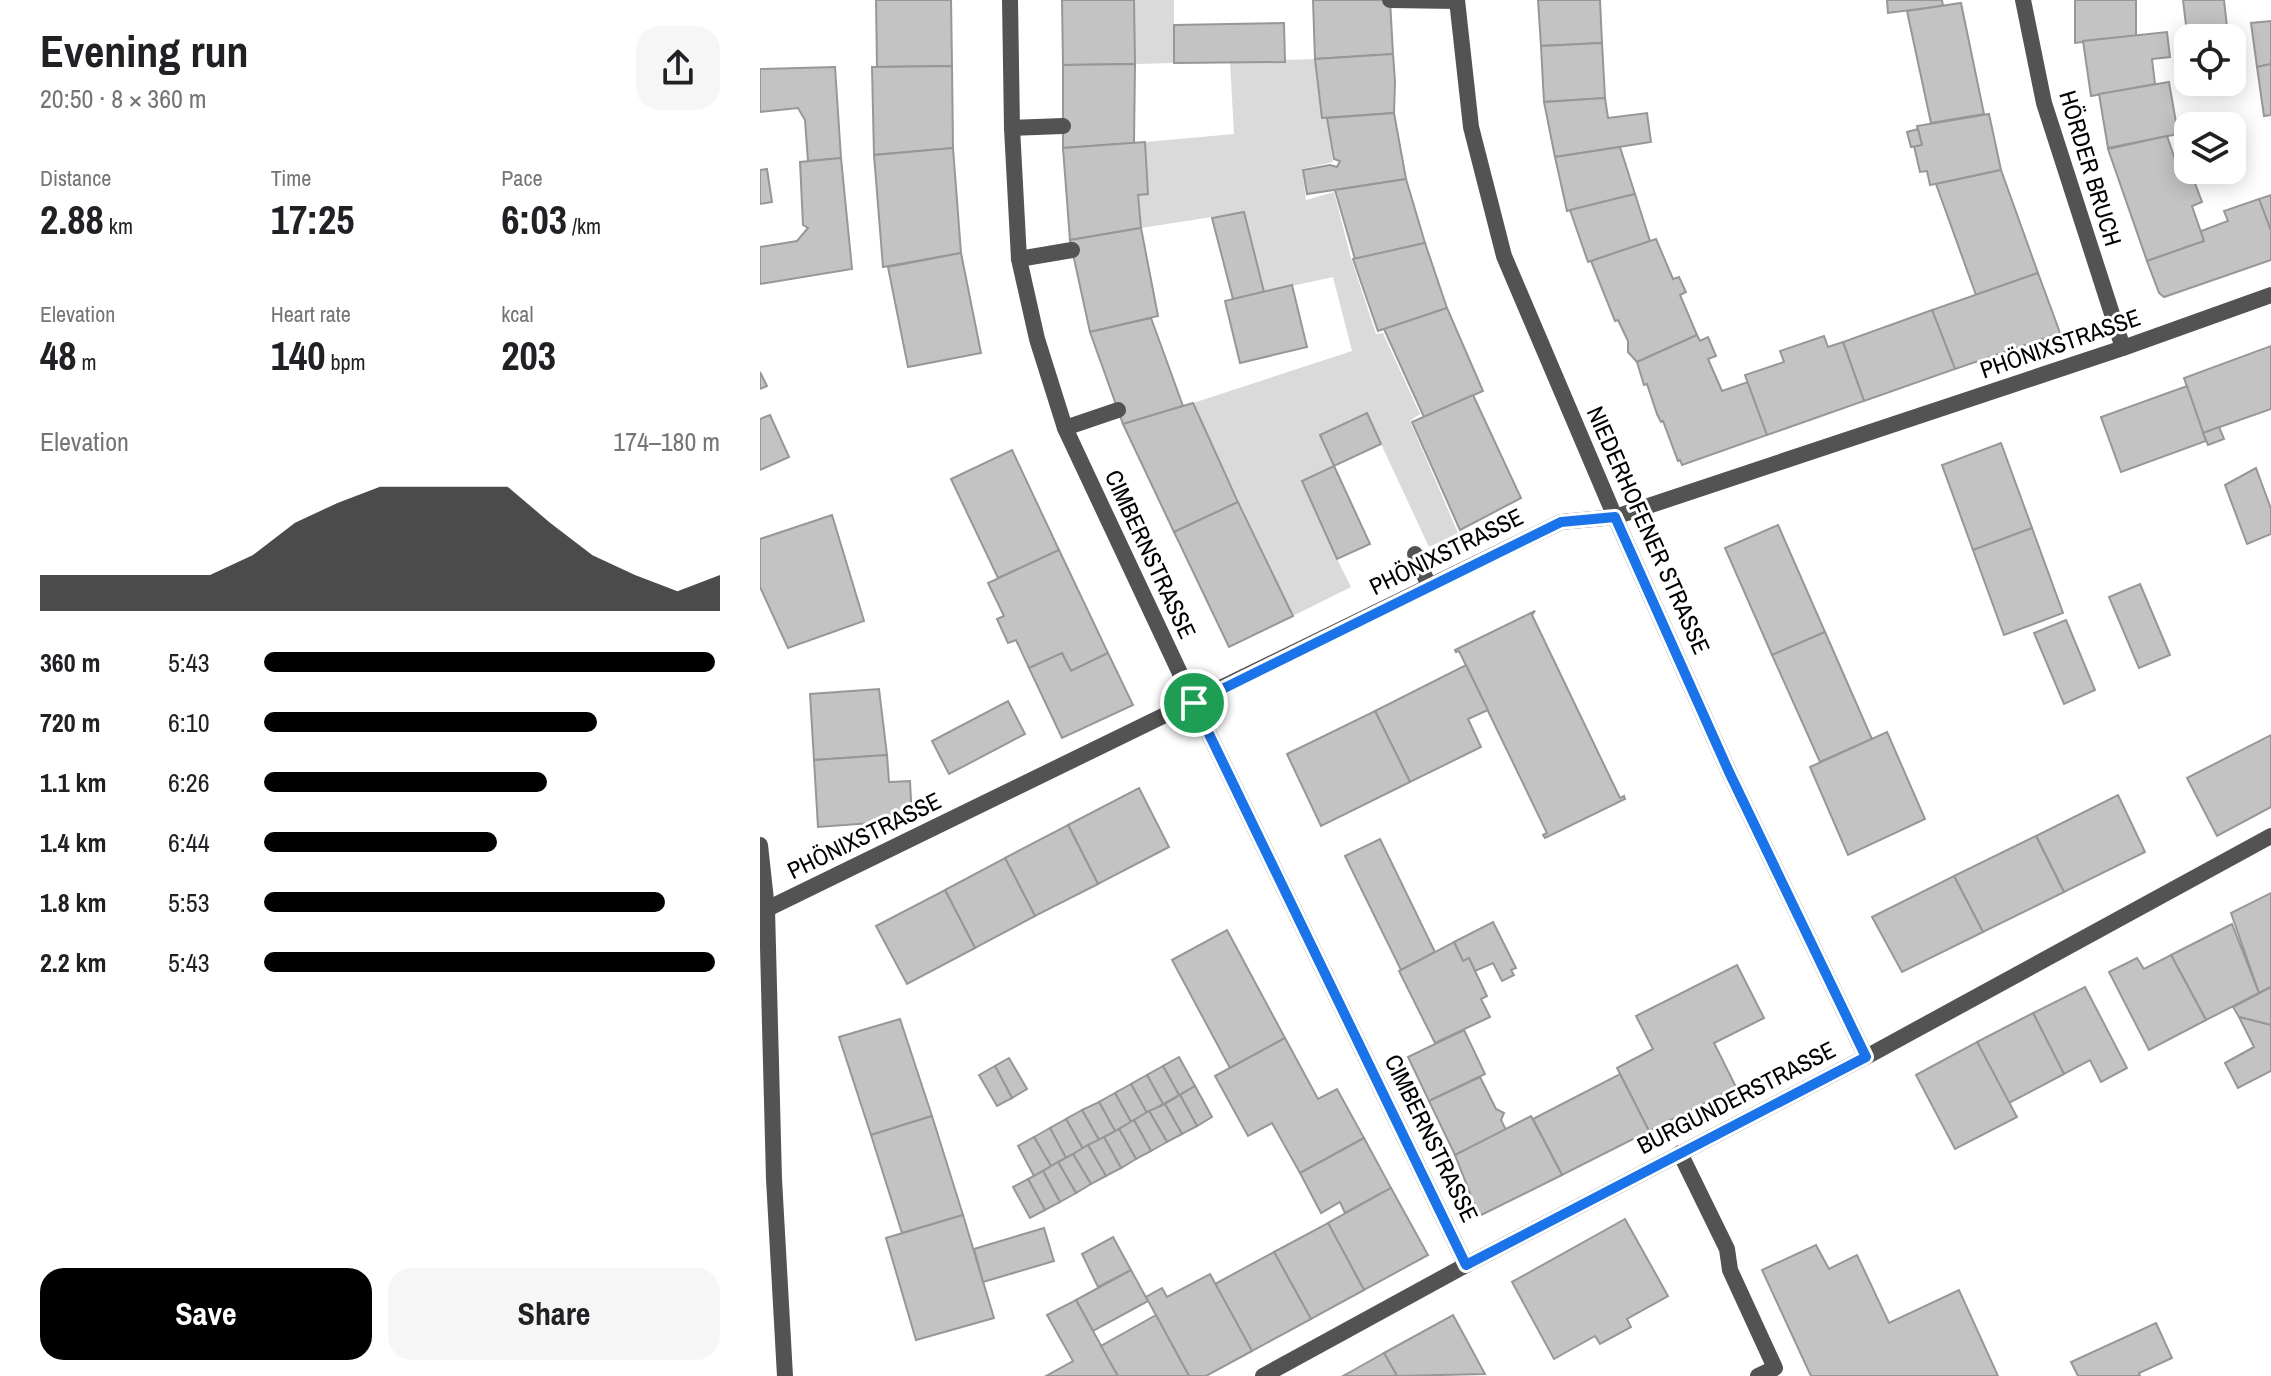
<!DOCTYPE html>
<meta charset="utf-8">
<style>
:root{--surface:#fff;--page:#f6f6f6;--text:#202124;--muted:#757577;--accent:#000}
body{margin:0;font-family:"Archivo Narrow",sans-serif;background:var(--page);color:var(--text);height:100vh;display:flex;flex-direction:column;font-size:30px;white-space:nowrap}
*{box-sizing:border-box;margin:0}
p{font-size:26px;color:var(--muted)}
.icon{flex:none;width:44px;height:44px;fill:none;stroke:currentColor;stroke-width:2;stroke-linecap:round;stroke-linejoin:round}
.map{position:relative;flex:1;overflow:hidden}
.sheet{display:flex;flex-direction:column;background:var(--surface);width:760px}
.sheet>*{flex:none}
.buttons{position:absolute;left:1414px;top:24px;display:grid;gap:16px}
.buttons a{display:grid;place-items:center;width:72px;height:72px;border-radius:16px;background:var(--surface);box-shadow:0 4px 20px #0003;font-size:40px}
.pin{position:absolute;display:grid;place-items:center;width:68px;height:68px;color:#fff;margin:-34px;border:4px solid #fff;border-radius:50%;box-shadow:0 2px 8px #0007}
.round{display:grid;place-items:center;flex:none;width:84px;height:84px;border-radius:24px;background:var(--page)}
.summary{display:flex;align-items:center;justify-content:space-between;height:136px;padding:0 40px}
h1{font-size:44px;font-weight:700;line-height:60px}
.figures{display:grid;grid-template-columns:repeat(3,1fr);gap:12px;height:136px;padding:8px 40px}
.figures div{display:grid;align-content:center}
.figures b{font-size:40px;font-weight:700}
.figures small{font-size:22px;font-weight:400}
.figures p{font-size:22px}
.chart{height:224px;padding:16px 40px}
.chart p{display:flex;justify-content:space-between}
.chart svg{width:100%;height:144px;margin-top:8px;fill:var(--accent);opacity:.7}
.primary-button{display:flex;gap:16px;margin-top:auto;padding:16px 40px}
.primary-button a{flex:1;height:92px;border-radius:24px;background:var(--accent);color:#fff;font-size:32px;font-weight:700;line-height:92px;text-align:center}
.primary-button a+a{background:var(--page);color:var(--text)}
ul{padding:0 40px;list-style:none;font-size:26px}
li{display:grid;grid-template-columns:128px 96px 1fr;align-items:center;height:60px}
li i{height:20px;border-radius:10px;background:var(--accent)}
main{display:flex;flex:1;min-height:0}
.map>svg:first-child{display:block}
.green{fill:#dadada}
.building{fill:#c3c3c3;stroke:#979797;stroke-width:2}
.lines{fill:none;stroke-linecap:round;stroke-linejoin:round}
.lane{stroke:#535353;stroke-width:16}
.street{stroke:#535353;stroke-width:16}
.route-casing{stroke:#fff;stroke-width:16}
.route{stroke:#1a73e8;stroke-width:10}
.labels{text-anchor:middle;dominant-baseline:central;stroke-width:6;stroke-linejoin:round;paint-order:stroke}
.street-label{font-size:24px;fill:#000;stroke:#fff}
</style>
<main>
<section class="sheet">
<div class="summary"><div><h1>Evening run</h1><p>20:50 · 8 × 360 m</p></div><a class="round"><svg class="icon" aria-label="share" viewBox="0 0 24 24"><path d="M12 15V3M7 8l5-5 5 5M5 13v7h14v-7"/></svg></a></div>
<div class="figures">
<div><p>Distance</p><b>2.88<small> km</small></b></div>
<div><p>Time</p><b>17:25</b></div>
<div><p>Pace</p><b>6:03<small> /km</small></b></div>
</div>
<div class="figures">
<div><p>Elevation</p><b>48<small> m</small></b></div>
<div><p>Heart rate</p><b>140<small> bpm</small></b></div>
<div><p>kcal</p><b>203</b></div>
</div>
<div class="chart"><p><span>Elevation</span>174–180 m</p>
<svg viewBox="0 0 160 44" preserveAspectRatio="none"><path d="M0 44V33L10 33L20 33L30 33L40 33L50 27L60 17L70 11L80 6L90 6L100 6L110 6L120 17L130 27L140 33L150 38L160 33V44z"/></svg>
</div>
<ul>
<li><b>360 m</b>5:43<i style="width:99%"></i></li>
<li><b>720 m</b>6:10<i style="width:73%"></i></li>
<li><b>1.1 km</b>6:26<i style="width:62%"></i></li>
<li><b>1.4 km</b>6:44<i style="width:51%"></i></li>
<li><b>1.8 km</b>5:53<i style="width:88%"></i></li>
<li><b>2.2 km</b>5:43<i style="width:99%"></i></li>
</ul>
<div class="primary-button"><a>Save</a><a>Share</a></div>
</section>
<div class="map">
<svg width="1511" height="1376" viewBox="0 0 1511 1376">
<rect width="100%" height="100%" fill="#fff"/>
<g class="green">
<path d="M374 0H414V63L375 64Z"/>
<path d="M555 59 562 118H567L573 162 542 169 546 200 574 192 591 258 616 334 623 333 660 414 650 421 698 533 669 547 607 414 560 435 574 466 577 559 591 587 533 616 433 403 592 351 573 277 504 292 484 212 381 228 378 195 388 193 385 142 474 134 470 62Z"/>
</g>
<g class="building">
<path d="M116 0H191L192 66 117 67Z"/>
<path d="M302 0H374L375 64 303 65Z"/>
<path d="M553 0H630L633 54 555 59Z"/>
<path d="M778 0H840L842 43 781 46Z"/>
<path d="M1127 0H1182L1183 6 1128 13Z"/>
<path d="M1315 0H1376V36L1315 43Z"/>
<path d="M1423 0H1464L1467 27 1427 33Z"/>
<path d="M1201 3 1224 114 1171 123 1147 11Z"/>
<path d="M1511 21V64L1497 67 1491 23Z"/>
<path d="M524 23 525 62 414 63V25Z"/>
<path d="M1407 32 1410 57 1392 59 1395 84 1331 96 1323 41Z"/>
<path d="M842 43 845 98 784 102 781 46Z"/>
<path d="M633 54 635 81 634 113 562 118 555 59Z"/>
<path d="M375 64 374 143 303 148V65Z"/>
<path d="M1511 64V115L1504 116 1497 67Z"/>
<path d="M192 66 193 148 114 155 112 67Z"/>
<path d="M75 67 81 158 48 161 45 120 38 108 0 112V69Z"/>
<path d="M1409 82 1418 134 1348 148 1339 94Z"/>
<path d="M845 98 848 118 887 113 891 142 795 157 784 102Z"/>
<path d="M634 113 646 179 547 194 543 170 570 165 577 167 580 161 574 159 567 118Z"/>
<path d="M1229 114 1241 170 1170 185 1167 171 1160 172 1154 146 1162 145 1157 126Z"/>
<path d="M1158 129 1162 145 1151 147 1147 132Z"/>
<path d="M1407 136 1416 162 1426 158 1428 170H1430L1442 202 1432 206 1444 241 1387 261 1348 149Z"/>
<path d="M385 142 388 194 378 195 381 228 310 240 303 148Z"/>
<path d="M860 147 875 194 807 211 795 157Z"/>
<path d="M193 148 201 253 123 267 114 155Z"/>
<path d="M81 158 92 269 0 284V247L37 241 48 228 43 225 40 162Z"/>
<path d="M7 169 12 202 0 204V170Z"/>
<path d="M1241 170 1278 273 1216 295 1176 184Z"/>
<path d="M646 179 665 243 595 259 575 190Z"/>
<path d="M875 194 890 241 828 262 810 210Z"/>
<path d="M1511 195V231L1499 199Z"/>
<path d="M1499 199 1511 231V260L1404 297 1399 293 1387 261 1444 241 1441 231 1468 221 1464 211Z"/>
<path d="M484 212 504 292 473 299 452 218Z"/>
<path d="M381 228 398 316 330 332 310 240Z"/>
<path d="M896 239 913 279 919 277 926 292 920 295 937 335 877 362 868 352V341L858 320 855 321 831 261Z"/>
<path d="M665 243 687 308 618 331 593 259Z"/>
<path d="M201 253 221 353 148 367 128 267Z"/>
<path d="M1278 273 1300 333 1195 369 1172 310Z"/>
<path d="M532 285 547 347 480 363 465 301Z"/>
<path d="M687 308 723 391 664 417 624 329Z"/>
<path d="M1172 310 1195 369 1104 401 1083 342Z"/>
<path d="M391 318 423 406 363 424 330 332Z"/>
<path d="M937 335 940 341 948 337 956 356 948 359 962 391 988 382 1007 435 922 465 920 460 918 461 903 421 901 422 897 414 887 384 884 385 877 362Z"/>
<path d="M1064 336 1068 347 1083 342 1104 401 1007 435 985 375 1024 362 1020 351Z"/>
<path d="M1511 346V409L1443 433 1424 378Z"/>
<path d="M0 372 7 386 0 389Z"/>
<path d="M1427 386 1446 441 1361 472 1341 417Z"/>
<path d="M713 395 761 498 700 530 652 422Z"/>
<path d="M433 403 478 502 414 532 363 424Z"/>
<path d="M607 413 621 444 574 466 560 435Z"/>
<path d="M10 415 29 457 0 470V419Z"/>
<path d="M1459 427 1464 439 1448 445 1443 433Z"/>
<path d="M1241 443 1272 528 1213 550 1182 465Z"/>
<path d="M252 450 299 550 238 578 191 479Z"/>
<path d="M574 466 610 544 577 559 542 481Z"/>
<path d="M1496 468 1511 509V534L1487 544 1465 485Z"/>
<path d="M478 502 533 616 469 647 414 532Z"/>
<path d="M72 515 104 621 28 648 0 587V539Z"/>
<path d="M1018 525 1065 632 1012 655 965 548Z"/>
<path d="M1272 528 1303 613 1244 635 1213 550Z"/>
<path d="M299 550 348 653 311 671 302 653 269 668 256 640 248 643 237 619 244 616 228 583Z"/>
<path d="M1380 584 1410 655 1379 668 1349 597Z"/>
<path d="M775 611 772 615 860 798 864 796 865 799 785 838 783 835 787 833 699 651 696 652 695 650Z"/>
<path d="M1306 620 1335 690 1304 704 1274 633Z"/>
<path d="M1065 632 1112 739 1060 762 1012 655Z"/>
<path d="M302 653 311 671 348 653 373 705 302 738 269 668Z"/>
<path d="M706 665 728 710 708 719 721 747 650 782 615 711Z"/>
<path d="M119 689 127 755 54 760 50 694Z"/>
<path d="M248 701 265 734 189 774 172 741Z"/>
<path d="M615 711 650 782 561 826 527 754Z"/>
<path d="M1127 732 1165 819 1088 855 1050 767Z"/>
<path d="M1511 735V807L1457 836 1427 778Z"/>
<path d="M127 755 129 782 150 781 152 820 58 827 54 760Z"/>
<path d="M379 788 409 847 338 884 308 825Z"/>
<path d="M1358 795 1385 852 1304 892 1276 836Z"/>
<path d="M308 825 338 884 275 916 245 858Z"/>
<path d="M1276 836 1304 892 1223 932 1194 876Z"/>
<path d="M620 839 675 952 641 970 585 856Z"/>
<path d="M245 858 275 916 215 948 185 890Z"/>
<path d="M1194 876 1223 932 1142 972 1112 917Z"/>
<path d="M185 890 215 948 147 984 116 926Z"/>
<path d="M1511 893V987L1499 993 1471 913Z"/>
<path d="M733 922 756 968 751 970 754 975 742 981 733 963 715 971 709 958 703 961 694 942Z"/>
<path d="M1472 924 1499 993 1446 1020 1411 955Z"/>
<path d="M467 930 525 1038 470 1068 412 960Z"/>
<path d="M694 942 703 961 709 958 715 971 727 996 721 999 730 1017 675 1043 639 971Z"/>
<path d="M1411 955 1446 1020 1389 1050 1349 972 1377 958 1384 969Z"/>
<path d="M977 965 1004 1018 954 1043 976 1087 889 1131 857 1068 893 1049 876 1016Z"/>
<path d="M1325 987 1367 1068 1341 1082 1330 1060 1304 1074 1273 1013Z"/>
<path d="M1511 987V1025L1479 1017 1473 1007Z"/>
<path d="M1273 1013 1304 1074 1249 1103 1217 1042Z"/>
<path d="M1479 1017 1511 1025V1071L1478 1088 1465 1063 1494 1047Z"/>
<path d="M140 1019 172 1116 111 1135 79 1037Z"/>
<path d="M704 1030 725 1074 669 1101 648 1057Z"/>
<path d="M525 1038 558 1099 577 1089 604 1138 540 1173 512 1123 488 1136 455 1076Z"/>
<path d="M1217 1042 1257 1117 1195 1149 1156 1075Z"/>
<path d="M419 1057 435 1086 419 1095 403 1066Z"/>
<path d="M249 1058 267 1089 252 1098 235 1066Z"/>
<path d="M235 1066 252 1098 237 1106 219 1075Z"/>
<path d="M403 1066 419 1095 403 1104 387 1075Z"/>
<path d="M860 1074 889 1131 802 1175 773 1119Z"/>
<path d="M387 1075 403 1104 387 1113 371 1084Z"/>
<path d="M720 1077 736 1109 744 1113 741 1120 746 1130 695 1155 669 1101Z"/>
<path d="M371 1084 387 1113 371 1122 355 1093Z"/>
<path d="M435 1086 452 1117 437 1126 420 1095Z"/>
<path d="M355 1093 371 1122 355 1131 339 1102Z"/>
<path d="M420 1095 437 1126 422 1134 405 1104Z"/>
<path d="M339 1102 355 1131 339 1140 322 1110Z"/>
<path d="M405 1104 422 1134 407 1142 389 1111Z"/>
<path d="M322 1110 339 1140 323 1149 306 1119Z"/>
<path d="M389 1111 407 1142 391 1151 374 1120Z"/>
<path d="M172 1116 203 1215 142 1233 111 1135Z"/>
<path d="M771 1116 802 1175 719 1216 695 1155Z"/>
<path d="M306 1119 323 1149 306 1158 290 1128Z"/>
<path d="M374 1120 391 1151 376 1159 359 1129Z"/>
<path d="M290 1128 306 1158 291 1166 274 1137Z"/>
<path d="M359 1129 376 1159 361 1168 344 1137Z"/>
<path d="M274 1137 291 1166 274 1176 258 1146Z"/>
<path d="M344 1137 361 1168 346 1176 328 1145Z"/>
<path d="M604 1138 631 1188 585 1213 580 1202 561 1213 540 1173Z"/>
<path d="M328 1145 346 1176 331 1184 313 1154Z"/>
<path d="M313 1154 331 1184 316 1193 298 1162Z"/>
<path d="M298 1162 316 1193 300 1202 283 1171Z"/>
<path d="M283 1171 300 1202 285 1210 268 1179Z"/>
<path d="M268 1179 285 1210 270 1218 253 1187Z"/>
<path d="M631 1188 668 1255 604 1290 568 1223Z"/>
<path d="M203 1215 234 1318 156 1340 126 1238Z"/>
<path d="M865 1219 908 1296 867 1319 871 1327 840 1344 835 1336 794 1359 752 1282Z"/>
<path d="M568 1223 604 1290 551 1319 514 1252Z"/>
<path d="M284 1228 294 1261 223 1282 214 1249Z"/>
<path d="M353 1237 371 1270 338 1287 322 1254Z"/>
<path d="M1056 1245 1069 1269 1097 1255 1129 1323 1199 1290 1238 1376H1051L1002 1270Z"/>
<path d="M514 1252 551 1319 492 1351 455 1284Z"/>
<path d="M371 1270 388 1301 333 1331 316 1300Z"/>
<path d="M450 1274 492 1351 446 1376H429L386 1297 402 1288 407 1297Z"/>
<path d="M316 1300 333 1331 358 1376H286L313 1361 287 1315Z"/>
<path d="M396 1315 429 1376H358L341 1346Z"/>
<path d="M693 1315 725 1374 637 1376 624 1353Z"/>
<path d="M1396 1323 1412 1358 1379 1373 1380 1376H1318L1311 1362Z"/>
<path d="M624 1353 637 1376H583L592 1371Z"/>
</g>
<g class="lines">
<g class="lane">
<path d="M630 0 697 1"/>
<path d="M252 128 303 126"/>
<path d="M259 259 312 250"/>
<path d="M305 428 358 410"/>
<path d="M655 554 669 586"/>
<path d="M920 1153 967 1249 970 1270 1015 1368 998 1376"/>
</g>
<g class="street">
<path d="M250 0 252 128 259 259 277 339 305 428 434 703 706 1265"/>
<path d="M697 0 711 127 744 256 855 517 969 772 1106 1057"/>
<path d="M1263 0 1284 103 1363 348"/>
<path d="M0 845 7 909 14 1179 25 1376"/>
<path d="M7 909 801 522 855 517 1363 348 1511 295"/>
<path d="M503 1376 706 1265 1106 1057 1511 836"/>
</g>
</g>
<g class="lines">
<g class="route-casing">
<path id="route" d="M855 517 969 772 1106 1057 706 1265 434 703 801 522Z"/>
</g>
<use href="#route" class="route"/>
</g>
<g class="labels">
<g class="street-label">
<text transform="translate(1331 168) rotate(73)">HÖRDER BRUCH</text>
<text transform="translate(1300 343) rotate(-19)">PHÖNIXSTRASSE</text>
<text transform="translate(889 530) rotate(66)">NIEDERHOFENER STRASSE</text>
<text transform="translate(686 551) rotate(-26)">PHÖNIXSTRASSE</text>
<text transform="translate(391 554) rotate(65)">CIMBERNSTRASSE</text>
<text transform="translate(104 835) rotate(-26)">PHÖNIXSTRASSE</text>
<text transform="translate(976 1097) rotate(-27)">BURGUNDERSTRASSE</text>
<text transform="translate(672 1138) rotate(64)">CIMBERNSTRASSE</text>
</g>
</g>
</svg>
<div class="buttons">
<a><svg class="icon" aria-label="locate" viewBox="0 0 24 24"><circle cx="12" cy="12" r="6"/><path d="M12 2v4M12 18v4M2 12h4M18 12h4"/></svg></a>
<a><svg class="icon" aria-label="layers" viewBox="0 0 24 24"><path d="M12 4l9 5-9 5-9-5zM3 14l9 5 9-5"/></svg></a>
</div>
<div class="pin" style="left:434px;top:703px;background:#1e9e55"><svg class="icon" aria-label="arrive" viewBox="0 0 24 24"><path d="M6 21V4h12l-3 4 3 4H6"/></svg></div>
</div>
</main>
